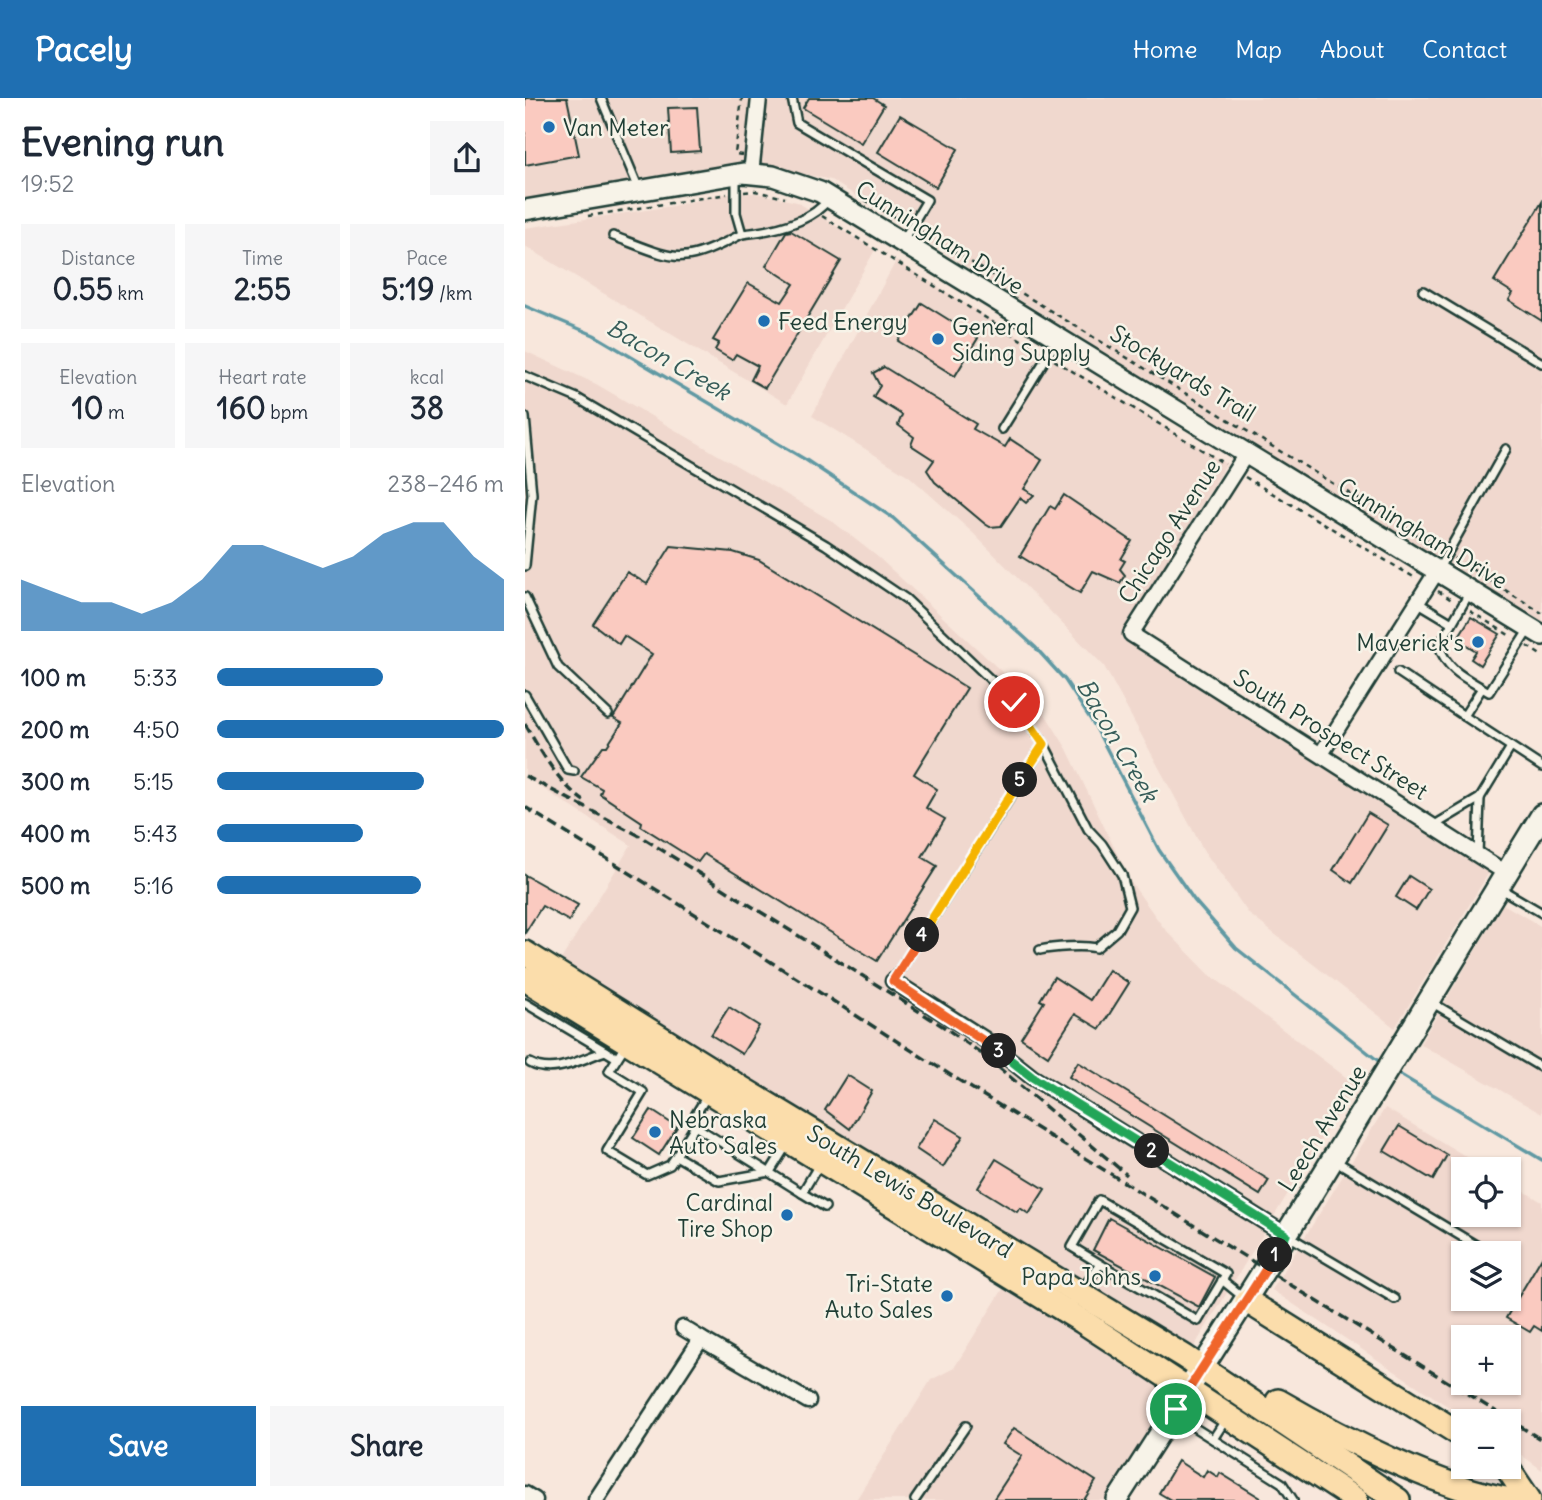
<!DOCTYPE html>
<meta charset="utf-8">
<style>
:root{--surface:#fff;--page:#f6f6f7;--text:#1f2937;--muted:#747a83;--accent:#1f6fb2}
body{margin:0;font-family:Delius,sans-serif;background:var(--page);color:var(--text);height:100vh;display:flex;flex-direction:column;font-size:26px;white-space:nowrap}
*{box-sizing:border-box;margin:0}
p{font-size:23px;color:var(--muted)}
.icon{flex:none;width:38px;height:38px;fill:none;stroke:currentColor;stroke-width:2;stroke-linecap:round;stroke-linejoin:round}
.map{position:relative;flex:1;overflow:hidden}
.side{display:flex;flex-direction:column;background:var(--surface);width:525px}
.side>*{flex:none}
.buttons{position:absolute;left:926px;top:1059px;display:grid;gap:14px}
.buttons a{display:grid;place-items:center;width:70px;height:70px;border-radius:0px;background:var(--surface);box-shadow:0 2px 5px #0004;font-size:35px}
.pin{position:absolute;display:grid;place-items:center;width:60px;height:60px;color:#fff;margin:-30px;border:4px solid #fff;border-radius:50%;box-shadow:0 2px 7px #0007}
.km{position:absolute;width:35px;height:35px;margin:-18px;border-radius:50%;background:#222;color:#fff;font-size:19px;line-height:35px;text-align:center}
.round{display:grid;place-items:center;flex:none;width:74px;height:74px;border-radius:0px;background:var(--page)}
.head{display:flex;align-items:center;justify-content:space-between;height:119px;padding:0 21px}
h1{font-size:38px;font-weight:800;line-height:52px}
.metrics{display:grid;grid-template-columns:repeat(3,1fr);gap:10px;height:119px;padding:7px 21px}
.metrics div{display:grid;align-content:center;border-radius:0px;background:var(--page);text-align:center}
.metrics b{font-size:30px;font-weight:800}
.metrics small{font-size:19px;font-weight:400}
.metrics p{font-size:19px}
.chart{height:196px;padding:14px 21px}
.chart p{display:flex;justify-content:space-between}
.chart svg{width:100%;height:126px;margin-top:7px;fill:var(--accent);opacity:.7}
.cta{display:flex;gap:14px;margin-top:auto;padding:14px 21px}
.cta a{flex:1;height:80px;border-radius:0px;background:var(--accent);color:#fff;font-size:28px;font-weight:800;line-height:80px;text-align:center}
.cta a+a{background:var(--page);color:var(--text)}
ul{padding:0 21px;list-style:none;font-size:23px}
li{display:grid;grid-template-columns:112px 84px 1fr;align-items:center;height:52px}
li i{height:18px;border-radius:9px;background:var(--accent)}
header{display:flex;align-items:center;gap:42px;box-sizing:border-box;height:98px;padding:0 35px;background:var(--accent);color:#fff}
header strong{font-size:33px}
nav{display:flex;gap:38px;margin-inline-start:auto;font-size:24px}
main{display:flex;flex:1;min-height:0}
.map>svg:first-child{display:block}
.built{fill:#f0d8ce;fill-rule:evenodd}
.lines{fill:none;stroke-linecap:round;stroke-linejoin:round}
.stream{stroke:#6099a3;stroke-width:3.5}
.building{fill:#facac0;stroke:#1f3d34;stroke-width:2}
.service-casing{stroke:#1f3d34;stroke-width:12}
.minor-casing{stroke:#1f3d34;stroke-width:19}
.tertiary-casing{stroke:#1f3d34;stroke-width:24}
.secondary-casing{stroke:#1f3d34;stroke-width:26}
.primary-casing{stroke:#1f3d34;stroke-width:28}
.path{stroke:#1f3d34;stroke-width:2.5;stroke-dasharray:5 5;stroke-linecap:butt}
.service{stroke:#f7f3e8;stroke-width:7}
.minor{stroke:#f7f3e8;stroke-width:14}
.tertiary{stroke:#f7f3e8;stroke-width:19}
.secondary{stroke:#f7f3e8;stroke-width:21}
.primary{stroke:#fbddab;stroke-width:23}
.rail{stroke:#1f3d34;stroke-width:3.5;stroke-dasharray:10 5;stroke-linecap:butt}
.split-1-casing{stroke:#fff;stroke-width:14}
.split-2-casing{stroke:#fff;stroke-width:14}
.split-3-casing{stroke:#fff;stroke-width:14}
.split-4-casing{stroke:#fff;stroke-width:14}
.split-5-casing{stroke:#fff;stroke-width:14}
.split-6-casing{stroke:#fff;stroke-width:14}
.split-1{stroke:#f0652b;stroke-width:9}
.split-2{stroke:#22a559;stroke-width:9}
.split-3{stroke:#22a559;stroke-width:9}
.split-4{stroke:#f0652b;stroke-width:9}
.split-5{stroke:#f5b400;stroke-width:9}
.split-6{stroke:#f5b400;stroke-width:9}
.poi-dot{fill:#1f6fb2;stroke:#f7f3e8;stroke-width:2.5}
.labels{text-anchor:middle;dominant-baseline:central;stroke-width:5;stroke-linejoin:round;paint-order:stroke}
.poi-label{font-size:23px;fill:#1f3d34;stroke:#f7f3e8;text-anchor:start}
.street-label{font-size:23px;fill:#1f3d34;stroke:#f7f3e8}
.water-label{font-size:24px;font-style:italic;fill:#355c59;stroke:#f7f3e8}
</style>
<header>
<strong>Pacely</strong>
<nav><a>Home</a><a>Map</a><a>About</a><a>Contact</a></nav>
</header>
<main>
<section class="side">
<div class="head"><div><h1>Evening run</h1><p>19:52</p></div><a class="round"><svg class="icon" aria-label="share" viewBox="0 0 24 24"><path d="M12 15V3M7 8l5-5 5 5M5 13v7h14v-7"/></svg></a></div>
<div class="metrics">
<div><p>Distance</p><b>0.55<small> km</small></b></div>
<div><p>Time</p><b>2:55</b></div>
<div><p>Pace</p><b>5:19<small> /km</small></b></div>
</div>
<div class="metrics">
<div><p>Elevation</p><b>10<small> m</small></b></div>
<div><p>Heart rate</p><b>160<small> bpm</small></b></div>
<div><p>kcal</p><b>38</b></div>
</div>
<div class="chart"><p><span>Elevation</span>238–246 m</p>
<svg viewBox="0 0 160 44" preserveAspectRatio="none"><path d="M0 44V26L10 30L20 34L30 34L40 38L50 34L60 26L70 14L80 14L90 18L100 22L110 18L120 10L130 6L140 6L150 18L160 26V44z"/></svg>
</div>
<ul>
<li><b>100 m</b>5:33<i style="width:58%"></i></li>
<li><b>200 m</b>4:50<i style="width:100%"></i></li>
<li><b>300 m</b>5:15<i style="width:72%"></i></li>
<li><b>400 m</b>5:43<i style="width:51%"></i></li>
<li><b>500 m</b>5:16<i style="width:71%"></i></li>
</ul>
<div class="cta"><a>Save</a><a>Share</a></div>
</section>
<div class="map">
<svg width="1017" height="1402" viewBox="0 0 1017 1402">
<rect width="100%" height="100%" fill="#f8e7dc"/>
<filter id="ink" filterUnits="userSpaceOnUse"><feTurbulence type="fractalNoise" baseFrequency=".0143" numOctaves="2"/><feDisplacementMap in="SourceGraphic" scale="14" xChannelSelector="R" yChannelSelector="G"/><feConvolveMatrix kernelMatrix="1 2 1 2 8 2 1 2 1" color-interpolation-filters="sRGB"/></filter>
<g filter="url(#ink)">
<g class="built">
<path d="M0 0H1017V532L306 82 235 66 126 78 0 103Z"/>
<path d="M231 95 272 104 350 152 262 306 0 148V130L148 108 199 96Z"/>
<path d="M371 163 701 366 596 540 966 771 870 930 724 816 679 753 579 568 448 435 384 378 287 318Z"/>
<path d="M0 253 71 286 307 423 354 460 517 611 542 651 605 783 638 829 684 876 830 986 667 1252 34 865 106 747 0 679Z"/>
<path d="M978 806 1017 829V1016L895 946Z"/>
<path d="M860 1010 962 1071H938V1116H984V1084L1017 1104V1372L984 1348V1323H945L747 1192ZM938 1155H984V1200H938ZM938 1239H984V1284H938Z"/>
<path d="M478 1191 649 1295 580 1402H331L406 1282 429 1270Z"/>
</g>
<g class="lines">
<g class="stream">
<path d="M0 208 69 237 281 362 368 420 510 549 540 582 570 628 634 752 669 802 711 850 856 965"/>
<path d="M869 973 1017 1062"/>
</g>
</g>
<g class="building">
<path d="M0 0H42L54 57 0 67Z"/>
<path d="M284 0H348L359 7 336 45 278 10Z"/>
<path d="M172 9 175 53 146 55 143 10Z"/>
<path d="M375 17 433 51 411 89 353 54Z"/>
<path d="M1017 104V223L984 202 988 195 969 183Z"/>
<path d="M266 133 316 163 240 290 226 282 233 268 211 256 207 262 190 252 194 245 188 242 223 185 257 204 269 186 241 168 261 134Z"/>
<path d="M397 205 453 240 430 278 373 243Z"/>
<path d="M359 269 451 326 448 331 480 349 485 341 517 362 499 391 509 397 501 405 495 400 476 428 465 429 460 426 410 384 402 372 409 362 386 347 389 339 373 327 377 317 348 299 355 288 348 275Z"/>
<path d="M539 397 607 443 596 461 600 463 595 471 600 477 595 485 568 473 555 495 495 458 525 408 530 411Z"/>
<path d="M146 448 208 454 234 462 442 590 389 676 412 691 401 710 420 721 397 759 412 768 352 863 179 756 173 764 116 728 117 724 75 696 77 691 56 679 78 648H82L97 625 88 620 127 556 99 538 94 546 68 526 102 474 122 486Z"/>
<path d="M946 519 975 536 955 567 946 561 951 553 932 541Z"/>
<path d="M843 715 863 727 827 785 808 772Z"/>
<path d="M0 777 53 807 44 823 17 808 0 835Z"/>
<path d="M884 778 904 791 891 812 871 799Z"/>
<path d="M584 872 604 885 575 931 550 916 523 958 496 940 519 904 515 902 529 879 565 902Z"/>
<path d="M204 909 234 928 217 956 186 937Z"/>
<path d="M553 964 744 1082 735 1097 544 979Z"/>
<path d="M322 977 347 993 325 1031 300 1012Z"/>
<path d="M126 1012 152 1029 134 1057 108 1040Z"/>
<path d="M410 1021 438 1038 418 1069 391 1051Z"/>
<path d="M874 1028 922 1057 908 1082 859 1053Z"/>
<path d="M471 1061 520 1091 504 1116 495 1110 492 1114 453 1090Z"/>
<path d="M584 1120 690 1179 674 1209 568 1152Z"/>
<path d="M1017 1159V1233L1009 1228 1005 1234 981 1220Z"/>
<path d="M489 1330 571 1383 559 1402H468L497 1358 478 1346Z"/>
<path d="M653 1363 678 1379 682 1372 693 1379 695 1375 739 1402H646L634 1395Z"/>
</g>
<g class="lines">
<g class="service-casing">
<g id="service">
<path d="M76 0 114 91"/>
<path d="M267 0 272 25 402 102 377 144"/>
<path d="M211 77V115L217 136C246 133 284 126 303 102"/>
<path d="M88 138C152 162 153 169 217 136"/>
<path d="M898 193 1017 265"/>
<path d="M0 278 52 300 301 447 381 501 489 604 519 646 563 731 577 746 597 777 605 809 592 832 571 850C559 847 528 849 515 852"/>
<path d="M0 319 7 396 0 468"/>
<path d="M477 331 533 241"/>
<path d="M913 472 981 351"/>
<path d="M945 494 914 548C923 574 941 580 964 594L1004 531"/>
<path d="M0 499 33 569 83 616"/>
<path d="M892 504 927 525"/>
<path d="M873 574 939 618"/>
<path d="M957 590 939 618 1017 669"/>
<path d="M0 597 43 672 49 673"/>
<path d="M908 728 955 700"/>
<path d="M953 757 955 700 986 649"/>
<path d="M976 791 1017 815"/>
<path d="M368 883 519 646"/>
<path d="M906 904 1017 970"/>
<path d="M0 905 92 960"/>
<path d="M100 948 84 973 118 994 82 1053 122 1077 145 1067 151 1058"/>
<path d="M5 965C28 978 57 961 80 953"/>
<path d="M182 998 169 1019 170 1028 277 1095 295 1065"/>
<path d="M170 1028 151 1058 194 1083 245 1074 263 1045"/>
<path d="M809 1062 964 1155"/>
<path d="M277 1095 300 1109"/>
<path d="M762 1137 870 1201"/>
<path d="M697 1182 718 1199"/>
<path d="M557 1192 575 1166 547 1149 574 1102 701 1176 673 1223 575 1166"/>
<path d="M648 1316 757 1385 768 1402"/>
<path d="M688 1341 701 1321"/>
<path d="M390 1402 441 1328"/>
</g>
</g>
<g class="minor-casing">
<g id="minor">
<path d="M226 76 234 0"/>
<path d="M721 356 606 536 981 775"/>
<path d="M796 656 912 473"/>
<path d="M368 883 459 941 507 979 761 1137"/>
<path d="M158 1230 176 1241"/>
<path d="M0 1396 10 1402"/>
<path d="M71 1402 176 1241 283 1303"/>
</g>
</g>
<g class="tertiary-casing">
<g id="tertiary">
<path d="M0 112 218 75 248 78 295 94 1017 537"/>
<path d="M592 1402 662 1293"/>
</g>
</g>
<g class="secondary-casing">
<path id="secondary" d="M662 1293C785 1104 899 909 1017 717"/>
</g>
<g class="primary-casing">
<g id="primary">
<path d="M0 855 216 990 660 1259 873 1402"/>
<path d="M0 881 557 1223 831 1402"/>
<path d="M722 1203 938 1338"/>
<path d="M753 1303C815 1339 917 1392 987 1402"/>
<path d="M981 1368 1004 1402"/>
</g>
</g>
<g class="path">
<path d="M217 57 210 56 217 0"/>
<path d="M219 94 230 93 260 100"/>
<path d="M340 102 380 125"/>
<path d="M63 118 202 96"/>
<path d="M297 118 514 253"/>
<path d="M395 133 915 451"/>
<path d="M529 262 700 366"/>
<path d="M720 379 892 481"/>
<path d="M929 460 1017 515"/>
<path d="M913 493 928 503"/>
<path d="M945 513 987 539"/>
<path d="M1002 548 1017 558"/>
</g>
<use href="#service" class="service"/>
<use href="#minor" class="minor"/>
<use href="#tertiary" class="tertiary"/>
<use href="#secondary" class="secondary"/>
<use href="#primary" class="primary"/>
<g class="rail">
<path d="M0 626C15 652 33 685 59 703"/>
<path d="M0 678 113 737 419 929 460 958 602 1077"/>
<path d="M0 709 443 988 1017 1342"/>
</g>
</g>
</g>
<g class="lines" filter="url(#ink)">
<g class="split-1-casing">
<path id="split-1" d="M651 1311 750 1157"/>
</g>
<g class="split-2-casing">
<path id="split-2" d="M627 1053 761 1137 750 1157"/>
</g>
<g class="split-3-casing">
<path id="split-3" d="M474 953 507 979 627 1053"/>
</g>
<g class="split-4-casing">
<path id="split-4" d="M397 837 368 883 474 953"/>
</g>
<g class="split-5-casing">
<path id="split-5" d="M397 837 495 682"/>
</g>
<g class="split-6-casing">
<path id="split-6" d="M489 604 519 646 495 682"/>
</g>
<use href="#split-1" class="split-1"/>
<use href="#split-2" class="split-2"/>
<use href="#split-3" class="split-3"/>
<use href="#split-4" class="split-4"/>
<use href="#split-5" class="split-5"/>
<use href="#split-6" class="split-6"/>
</g>
<g class="poi-dot">
<circle cx="24" cy="29" r="7"/>
<circle cx="239" cy="223" r="7"/>
<circle cx="413" cy="241" r="7"/>
<circle cx="953" cy="544" r="7"/>
<circle cx="130" cy="1034" r="7"/>
<circle cx="262" cy="1117" r="7"/>
<circle cx="630" cy="1178" r="7"/>
<circle cx="422" cy="1198" r="7"/>
</g>
<g class="labels">
<g class="poi-label">
<text x="38" y="29">Van Meter</text>
<text x="253" y="223">Feed Energy</text>
<text x="427" y="228">General<tspan x="427" dy="26">Siding Supply</tspan></text>
<text x="939" y="544" text-anchor="end">Maverick's</text>
<text x="144" y="1021">Nebraska<tspan x="144" dy="26">Auto Sales</tspan></text>
<text x="248" y="1104" text-anchor="end">Cardinal<tspan x="248" dy="26">Tire Shop</tspan></text>
<text x="616" y="1178" text-anchor="end">Papa Johns</text>
<text x="408" y="1185" text-anchor="end">Tri-State<tspan x="408" dy="26">Auto Sales</tspan></text>
</g>
<g class="street-label">
<text transform="translate(415 139) rotate(32)">Cunningham Drive</text>
<text transform="translate(658 275) rotate(31)">Stockyards Trail</text>
<text transform="translate(644 433) rotate(-57)">Chicago Avenue</text>
<text transform="translate(898 435) rotate(31)">Cunningham Drive</text>
<text transform="translate(806 636) rotate(32)">South Prospect Street</text>
<text transform="translate(797 1030) rotate(-58)">Leech Avenue</text>
<text transform="translate(385 1093) rotate(31)">South Lewis Boulevard</text>
</g>
<g class="water-label">
<text transform="translate(144 261) rotate(30)">Bacon Creek</text>
<text transform="translate(593 642) rotate(60)">Bacon Creek</text>
</g>
</g>
</svg>
<div class="buttons">
<a><svg class="icon" aria-label="locate" viewBox="0 0 24 24"><circle cx="12" cy="12" r="6"/><path d="M12 2v4M12 18v4M2 12h4M18 12h4"/></svg></a>
<a><svg class="icon" aria-label="layers" viewBox="0 0 24 24"><path d="M12 4l9 5-9 5-9-5zM3 14l9 5 9-5"/></svg></a>
<a>+</a>
<a>−</a>
</div>
<div class="pin" style="left:651px;top:1311px;background:#1e9e55"><svg class="icon" aria-label="arrive" viewBox="0 0 24 24"><path d="M6 21V4h12l-3 4 3 4H6"/></svg></div>
<div class="pin" style="left:489px;top:604px;background:#d93025"><svg class="icon" aria-label="check" viewBox="0 0 24 24"><path d="M5 12l5 5 9-10"/></svg></div>
<b class="km" style="left:750px;top:1157px">1</b>
<b class="km" style="left:627px;top:1053px">2</b>
<b class="km" style="left:474px;top:953px">3</b>
<b class="km" style="left:397px;top:837px">4</b>
<b class="km" style="left:495px;top:682px">5</b>
</div>
</main>
